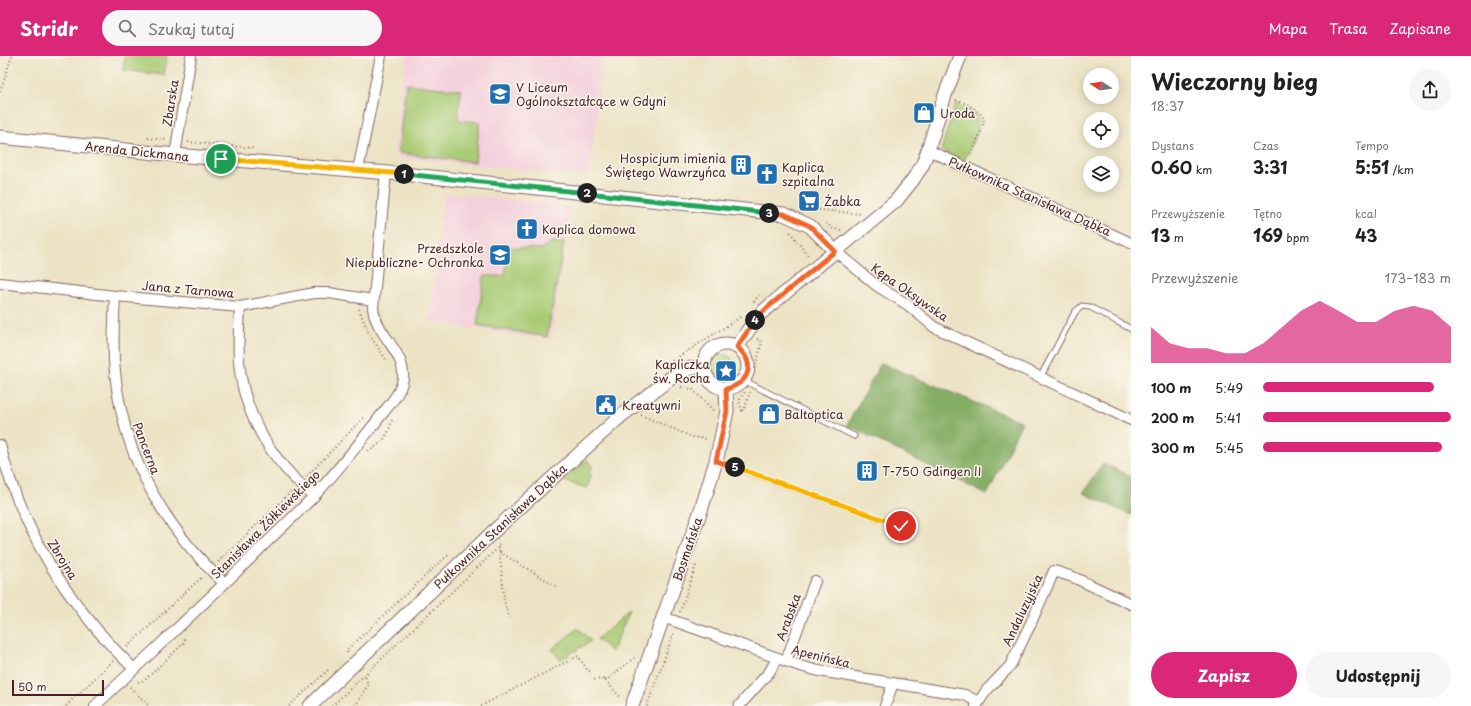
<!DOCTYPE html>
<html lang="pl">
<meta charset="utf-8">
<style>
:root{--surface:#fff;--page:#f6f6f6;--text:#222;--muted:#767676;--accent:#db2777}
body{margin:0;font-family:"Playpen Sans",sans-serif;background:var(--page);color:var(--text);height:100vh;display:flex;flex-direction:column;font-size:15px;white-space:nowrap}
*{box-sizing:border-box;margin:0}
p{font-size:13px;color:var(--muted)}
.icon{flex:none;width:22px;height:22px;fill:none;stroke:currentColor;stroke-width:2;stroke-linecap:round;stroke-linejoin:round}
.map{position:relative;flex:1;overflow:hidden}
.details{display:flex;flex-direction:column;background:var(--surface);width:340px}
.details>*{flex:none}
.needle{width:26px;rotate:282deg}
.controls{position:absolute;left:1083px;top:12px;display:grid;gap:8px}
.controls a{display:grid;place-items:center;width:36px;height:36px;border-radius:50%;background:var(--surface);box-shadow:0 2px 10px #0003;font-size:20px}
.scale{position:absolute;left:12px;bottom:10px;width:92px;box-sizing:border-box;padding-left:4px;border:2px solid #4a1f2b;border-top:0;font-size:11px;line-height:14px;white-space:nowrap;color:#4a1f2b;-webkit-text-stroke:3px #fbf7ec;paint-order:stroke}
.pin{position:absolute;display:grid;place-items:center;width:34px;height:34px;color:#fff;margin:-17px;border:2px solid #fff;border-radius:50%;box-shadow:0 1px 4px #0007}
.km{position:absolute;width:20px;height:20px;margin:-10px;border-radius:50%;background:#222;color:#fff;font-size:11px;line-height:20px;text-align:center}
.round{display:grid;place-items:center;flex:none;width:42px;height:42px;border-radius:21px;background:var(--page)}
.headline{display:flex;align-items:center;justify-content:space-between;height:68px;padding:0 20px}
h1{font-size:22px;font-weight:700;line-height:30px}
.stats{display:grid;grid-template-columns:repeat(3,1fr);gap:6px;height:68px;padding:4px 20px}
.stats div{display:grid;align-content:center}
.stats b{font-size:17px;font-weight:700}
.stats small{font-size:11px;font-weight:400}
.stats p{font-size:11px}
.chart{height:112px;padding:8px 20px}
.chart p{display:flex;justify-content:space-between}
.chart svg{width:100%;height:72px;margin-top:4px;fill:var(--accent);opacity:.7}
.action{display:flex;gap:8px;margin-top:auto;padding:8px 20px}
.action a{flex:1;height:46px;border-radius:24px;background:var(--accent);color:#fff;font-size:16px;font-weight:700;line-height:46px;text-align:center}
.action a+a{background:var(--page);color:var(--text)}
ul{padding:0 20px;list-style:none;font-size:13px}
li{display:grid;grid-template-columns:64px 48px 1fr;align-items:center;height:30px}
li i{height:10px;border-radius:5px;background:var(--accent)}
header{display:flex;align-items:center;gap:24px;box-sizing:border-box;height:56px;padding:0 20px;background:var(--accent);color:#fff}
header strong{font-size:19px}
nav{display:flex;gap:22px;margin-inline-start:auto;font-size:14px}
.search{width:280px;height:36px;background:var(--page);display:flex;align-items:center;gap:10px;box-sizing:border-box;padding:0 14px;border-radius:22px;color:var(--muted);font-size:15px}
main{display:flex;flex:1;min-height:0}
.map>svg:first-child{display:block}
.built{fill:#f4cfdc}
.green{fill:#a9cb74;stroke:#7a7550}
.forest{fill:#86af66;stroke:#686748}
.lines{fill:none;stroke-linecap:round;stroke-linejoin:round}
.service-casing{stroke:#836461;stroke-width:7}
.minor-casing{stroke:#836461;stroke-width:12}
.tertiary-casing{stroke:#836461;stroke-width:15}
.path{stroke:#836461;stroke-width:2;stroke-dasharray:1 3;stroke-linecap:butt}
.service{stroke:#fff;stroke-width:5}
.minor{stroke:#fff;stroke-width:10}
.tertiary{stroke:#fff;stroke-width:13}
.split-1-casing{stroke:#fff;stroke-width:8}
.split-2-casing{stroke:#fff;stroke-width:8}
.split-3-casing{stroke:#fff;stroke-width:8}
.split-4-casing{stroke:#fff;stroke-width:8}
.split-5-casing{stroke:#fff;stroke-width:8}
.split-6-casing{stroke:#fff;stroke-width:8}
.split-1{stroke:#f5b400;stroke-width:5}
.split-2{stroke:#22a559;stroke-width:5}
.split-3{stroke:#22a559;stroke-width:5}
.split-4{stroke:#f0652b;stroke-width:5}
.split-5{stroke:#f0652b;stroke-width:5}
.split-6{stroke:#f5b400;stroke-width:5}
.labels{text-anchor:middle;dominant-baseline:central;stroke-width:3;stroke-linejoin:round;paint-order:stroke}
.poi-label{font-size:12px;fill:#4a1f2b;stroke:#fbf7ec;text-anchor:start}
.street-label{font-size:12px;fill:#4a1f2b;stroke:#fbf7ec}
</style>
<header>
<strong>Stridr</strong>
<div class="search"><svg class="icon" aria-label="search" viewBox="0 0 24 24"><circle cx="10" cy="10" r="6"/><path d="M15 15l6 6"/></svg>Szukaj tutaj</div>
<nav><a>Mapa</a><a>Trasa</a><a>Zapisane</a></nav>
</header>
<main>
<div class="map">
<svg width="1131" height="650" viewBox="0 0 1131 650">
<rect width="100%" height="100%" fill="#fbf7ec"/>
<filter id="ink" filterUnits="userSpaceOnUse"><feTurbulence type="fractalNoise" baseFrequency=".025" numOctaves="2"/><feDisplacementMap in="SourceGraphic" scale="8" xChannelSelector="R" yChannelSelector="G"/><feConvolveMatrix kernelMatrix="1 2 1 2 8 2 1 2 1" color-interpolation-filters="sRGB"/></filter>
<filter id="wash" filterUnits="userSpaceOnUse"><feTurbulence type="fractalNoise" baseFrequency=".012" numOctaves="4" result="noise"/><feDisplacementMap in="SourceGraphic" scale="16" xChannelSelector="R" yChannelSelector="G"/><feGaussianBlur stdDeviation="0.9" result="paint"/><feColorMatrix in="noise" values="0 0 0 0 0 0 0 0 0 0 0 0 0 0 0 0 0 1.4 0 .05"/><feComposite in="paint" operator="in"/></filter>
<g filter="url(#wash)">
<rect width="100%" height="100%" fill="#ece3c4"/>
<g class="built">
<path d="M408 0H601L597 63 588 120 399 102 394 95 404 13Z"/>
<path d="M444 137 571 150 551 284 430 266Z"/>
</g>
<g class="green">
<path d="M125 0H167L164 19 123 14Z"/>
<path d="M406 28 461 34 458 64 480 66 475 106 398 97Z"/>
<path d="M956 47 972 56 979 64 978 75 964 105 941 94Z"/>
<path d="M552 186 564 187 547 281 477 269 484 220H505L508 191 541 193Z"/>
<circle cx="722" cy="310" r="12"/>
<path d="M587 404 593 411 589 415 591 421 587 432 563 425Z"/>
<path d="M629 556 612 596 597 583Z"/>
<path d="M578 572 591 585 560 604 552 593Z"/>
</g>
<g class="forest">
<path d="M881 307 1022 366 987 439 847 369Z"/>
<path d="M1103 407 1131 421V459L1083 437Z"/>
</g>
</g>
<g filter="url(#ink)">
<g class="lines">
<g class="service-casing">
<g id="service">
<path d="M1040 322 1075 256 1082 250 1090 251 1131 273"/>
<path d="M743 324 854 380"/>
<path d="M717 405 901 470"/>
</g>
</g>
<g class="minor-casing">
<g id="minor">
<path d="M928 94 1131 187"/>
<path d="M175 99 191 0"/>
<path d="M358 114 381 0"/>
<path d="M835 195 877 230 908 249 934 271 1131 364"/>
<path d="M0 227 115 240 240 251 314 237H329L373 244"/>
<path d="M115 240C114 265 112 291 115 316 123 401 163 470 224 527"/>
<path d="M240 251C239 269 238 287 239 305 243 359 273 407 314 440"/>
<path d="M0 389C22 477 70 551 134 613"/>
<path d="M663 561 800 610 819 615 965 639 978 646"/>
<path d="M786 605 815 525"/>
<path d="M95 650C147 601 198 553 249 504 270 482 293 462 314 440 336 417 356 391 376 366 385 353 403 337 403 320 404 295 376 278 373 252L386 116"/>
<path d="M739 650 770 615 777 602"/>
<path d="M885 650 893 627"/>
<path d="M976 650 986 635 1010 610 1030 569 1054 515 1073 521 1131 548"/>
</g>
</g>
<g class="tertiary-casing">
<g id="tertiary">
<path d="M0 81 175 99 412 119 784 158 810 170 835 195"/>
<circle cx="726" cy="310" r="22"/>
<path d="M737 291 758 260 767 252 896 145 912 125 922 110 928 94 945 39 960 0"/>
<path d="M310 650 495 474 622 359 675 319 690 312 703 311"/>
<path d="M632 650 702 451 716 405 727 355 726 333"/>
</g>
</g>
<g class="path">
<path d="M0 35 12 0"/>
<path d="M956 44C967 47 976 53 984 62L983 71 970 101"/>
<path d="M148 82 167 84"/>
<path d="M188 86 253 92"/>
<path d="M803 152 860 158"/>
<path d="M826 167 833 173 841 174"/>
<path d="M790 176 809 201"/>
<path d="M754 246 759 239"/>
<path d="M359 253 369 278 387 305"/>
<path d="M672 305 742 260"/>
<path d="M753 320 762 286 756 282"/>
<path d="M681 331 692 333 713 354H715"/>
<path d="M742 355 745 351 750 336"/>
<path d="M742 355 739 345 746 334"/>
<path d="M641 359 692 381 708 383"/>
<path d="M368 395C384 386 387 382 392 364"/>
<path d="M307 420 364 361"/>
<path d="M499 491 505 550 510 562"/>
<path d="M500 496 557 531"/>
<path d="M218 506 293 434"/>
<path d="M680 556 696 509"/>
<path d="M127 591 203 520"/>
<path d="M347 597 348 593 441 505 450 498"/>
<path d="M594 624 601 623 605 624 621 642"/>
<path d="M605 624 608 623 634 602"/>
<path d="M138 626 145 624 184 587 185 580"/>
<path d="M130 631 149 650"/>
<path d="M66 650 113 605"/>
<path d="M289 650 328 614H330"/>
<path d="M332 650 499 491V487"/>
<path d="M355 650 368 629 365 619"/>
<path d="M481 650 578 600 588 615H591"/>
<path d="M647 650 674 576"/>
</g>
<use href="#service" class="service"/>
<use href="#minor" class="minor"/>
<use href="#tertiary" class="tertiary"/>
</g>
</g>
<g class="lines" filter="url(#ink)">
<g class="split-1-casing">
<path id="split-1" d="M221 103 404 118"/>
</g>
<g class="split-2-casing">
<path id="split-2" d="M404 118 587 137"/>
</g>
<g class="split-3-casing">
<path id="split-3" d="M587 137 769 157"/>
</g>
<g class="split-4-casing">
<path id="split-4" d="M755 264 767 252 835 195 810 170 784 158 769 157"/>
</g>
<g class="split-5-casing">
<path id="split-5" d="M735 411 716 405 727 355 726 333C749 327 757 308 737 291L755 264"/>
</g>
<g class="split-6-casing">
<path id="split-6" d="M735 411 901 470"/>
</g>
<use href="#split-1" class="split-1"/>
<use href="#split-2" class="split-2"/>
<use href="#split-3" class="split-3"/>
<use href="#split-4" class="split-4"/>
<use href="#split-5" class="split-5"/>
<use href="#split-6" class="split-6"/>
</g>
<defs>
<g id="school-square" transform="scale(1.15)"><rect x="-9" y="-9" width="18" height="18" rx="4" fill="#1f6fb2" stroke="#fbf7ec"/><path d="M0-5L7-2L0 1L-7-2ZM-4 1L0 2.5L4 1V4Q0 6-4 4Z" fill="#fff"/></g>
<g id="shop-square" transform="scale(1.15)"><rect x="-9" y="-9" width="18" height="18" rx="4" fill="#1f6fb2" stroke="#fbf7ec"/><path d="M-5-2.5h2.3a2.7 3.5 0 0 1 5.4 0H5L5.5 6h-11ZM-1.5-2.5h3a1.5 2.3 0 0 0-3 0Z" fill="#fff"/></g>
<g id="building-square" transform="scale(1.15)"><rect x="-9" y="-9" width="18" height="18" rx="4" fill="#1f6fb2" stroke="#fbf7ec"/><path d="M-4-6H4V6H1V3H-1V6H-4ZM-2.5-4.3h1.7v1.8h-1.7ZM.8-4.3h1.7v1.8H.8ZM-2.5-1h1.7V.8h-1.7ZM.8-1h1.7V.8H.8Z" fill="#fff"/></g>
<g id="church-square" transform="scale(1.15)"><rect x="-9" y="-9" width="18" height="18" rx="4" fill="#1f6fb2" stroke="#fbf7ec"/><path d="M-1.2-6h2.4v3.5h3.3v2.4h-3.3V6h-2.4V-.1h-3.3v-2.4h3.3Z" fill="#fff"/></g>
<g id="supermarket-square" transform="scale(1.15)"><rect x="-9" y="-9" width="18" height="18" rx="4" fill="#1f6fb2" stroke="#fbf7ec"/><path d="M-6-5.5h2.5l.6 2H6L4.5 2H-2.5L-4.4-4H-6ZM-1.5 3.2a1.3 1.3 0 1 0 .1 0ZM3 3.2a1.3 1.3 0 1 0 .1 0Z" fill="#fff"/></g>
<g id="sight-square" transform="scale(1.15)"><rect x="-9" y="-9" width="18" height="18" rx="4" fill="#1f6fb2" stroke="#fbf7ec"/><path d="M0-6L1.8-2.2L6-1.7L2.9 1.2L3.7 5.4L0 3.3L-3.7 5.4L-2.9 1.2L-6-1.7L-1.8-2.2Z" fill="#fff"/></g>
<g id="civic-square" transform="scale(1.15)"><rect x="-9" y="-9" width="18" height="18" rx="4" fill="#1f6fb2" stroke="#fbf7ec"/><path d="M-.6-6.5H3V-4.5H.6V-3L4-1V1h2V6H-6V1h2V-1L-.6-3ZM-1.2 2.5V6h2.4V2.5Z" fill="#fff"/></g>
</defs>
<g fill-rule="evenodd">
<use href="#school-square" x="500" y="38"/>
<use href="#shop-square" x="924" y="57"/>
<use href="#building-square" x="741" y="109"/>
<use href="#church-square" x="767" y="118"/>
<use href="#supermarket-square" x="809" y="145"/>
<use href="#church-square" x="527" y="173"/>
<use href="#school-square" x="500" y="199"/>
<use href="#sight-square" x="726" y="315"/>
<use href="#civic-square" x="606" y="349"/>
<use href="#shop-square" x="769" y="358"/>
<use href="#building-square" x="867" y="415"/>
</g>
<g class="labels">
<g class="poi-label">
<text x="516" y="31">V Liceum<tspan x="516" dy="14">Ogólnokształcące w Gdyni</tspan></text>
<text x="940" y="57">Uroda</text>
<text x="726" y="102" text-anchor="end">Hospicjum imienia<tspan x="726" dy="14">Świętego Wawrzyńca</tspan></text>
<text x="782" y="111">Kaplica<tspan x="782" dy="14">szpitalna</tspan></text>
<text x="824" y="145">Żabka</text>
<text x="542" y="173">Kaplica domowa</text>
<text x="484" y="192" text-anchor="end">Przedszkole<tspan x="484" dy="14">Niepubliczne- Ochronka</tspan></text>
<text x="710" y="308" text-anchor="end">Kapliczka<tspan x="710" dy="14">św. Rocha</tspan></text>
<text x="622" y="349">Kreatywni</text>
<text x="784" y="358">Baltoptica</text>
<text x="882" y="415">T-750 Gdingen II</text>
</g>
<g class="street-label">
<text transform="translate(170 47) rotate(-81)">Zbarska</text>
<text transform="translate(137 95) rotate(6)">Arenda Dickmana</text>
<text transform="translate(1030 140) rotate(24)">Pułkownika Stanisława Dąbka</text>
<text transform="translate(188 233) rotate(5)">Jana z Tarnowa</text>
<text transform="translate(910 236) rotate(35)">Kępa Oksywska</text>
<text transform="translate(147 392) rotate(69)">Pancerna</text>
<text transform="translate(265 468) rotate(-45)">Stanisława Żółkiewskiego</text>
<text transform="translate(500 470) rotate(-43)">Pułkownika Stanisława Dąbka</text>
<text transform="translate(687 493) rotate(-71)">Bosmańska</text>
<text transform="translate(63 503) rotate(58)">Zbrojna</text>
<text transform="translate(1022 554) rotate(-65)">Andaluzyjska</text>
<text transform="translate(788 561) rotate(-70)">Arabska</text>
<text transform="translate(821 600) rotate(14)">Apenińska</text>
</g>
</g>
</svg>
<div class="controls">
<a><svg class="needle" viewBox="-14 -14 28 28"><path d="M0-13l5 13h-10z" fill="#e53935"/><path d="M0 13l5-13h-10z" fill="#767676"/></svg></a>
<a><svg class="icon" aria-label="locate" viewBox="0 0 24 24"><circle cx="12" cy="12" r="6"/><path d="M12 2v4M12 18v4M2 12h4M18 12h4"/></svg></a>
<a><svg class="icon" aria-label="layers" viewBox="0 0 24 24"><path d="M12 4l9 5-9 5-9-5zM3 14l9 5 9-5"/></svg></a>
</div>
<div class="scale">50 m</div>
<div class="pin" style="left:221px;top:103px;background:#1e9e55"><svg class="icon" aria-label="arrive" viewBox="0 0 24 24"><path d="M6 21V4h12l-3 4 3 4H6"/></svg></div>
<div class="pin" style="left:901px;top:470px;background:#d93025"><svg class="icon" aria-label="check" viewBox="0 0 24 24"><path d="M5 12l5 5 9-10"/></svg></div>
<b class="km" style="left:404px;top:118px">1</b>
<b class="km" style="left:587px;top:137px">2</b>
<b class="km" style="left:769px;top:157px">3</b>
<b class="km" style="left:755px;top:264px">4</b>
<b class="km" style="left:735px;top:411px">5</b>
</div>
<section class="details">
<div class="headline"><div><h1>Wieczorny bieg</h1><p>18:37</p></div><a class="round"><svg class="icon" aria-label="share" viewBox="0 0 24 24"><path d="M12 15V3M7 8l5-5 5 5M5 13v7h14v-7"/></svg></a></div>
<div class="stats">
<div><p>Dystans</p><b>0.60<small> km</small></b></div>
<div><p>Czas</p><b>3:31</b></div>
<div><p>Tempo</p><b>5:51<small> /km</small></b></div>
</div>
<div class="stats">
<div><p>Przewyższenie</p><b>13<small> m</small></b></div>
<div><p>Tętno</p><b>169<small> bpm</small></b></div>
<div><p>kcal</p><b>43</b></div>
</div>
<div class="chart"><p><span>Przewyższenie</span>173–183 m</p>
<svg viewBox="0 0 160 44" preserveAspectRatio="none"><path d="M0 44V22L10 32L20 35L30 35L40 38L50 38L60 32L70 22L80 12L90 6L100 12L110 19L120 19L130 12L140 9L150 12L160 22V44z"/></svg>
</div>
<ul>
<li><b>100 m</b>5:49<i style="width:91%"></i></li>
<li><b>200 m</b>5:41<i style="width:100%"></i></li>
<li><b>300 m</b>5:45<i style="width:95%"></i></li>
</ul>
<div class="action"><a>Zapisz</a><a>Udostępnij</a></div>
</section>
</main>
